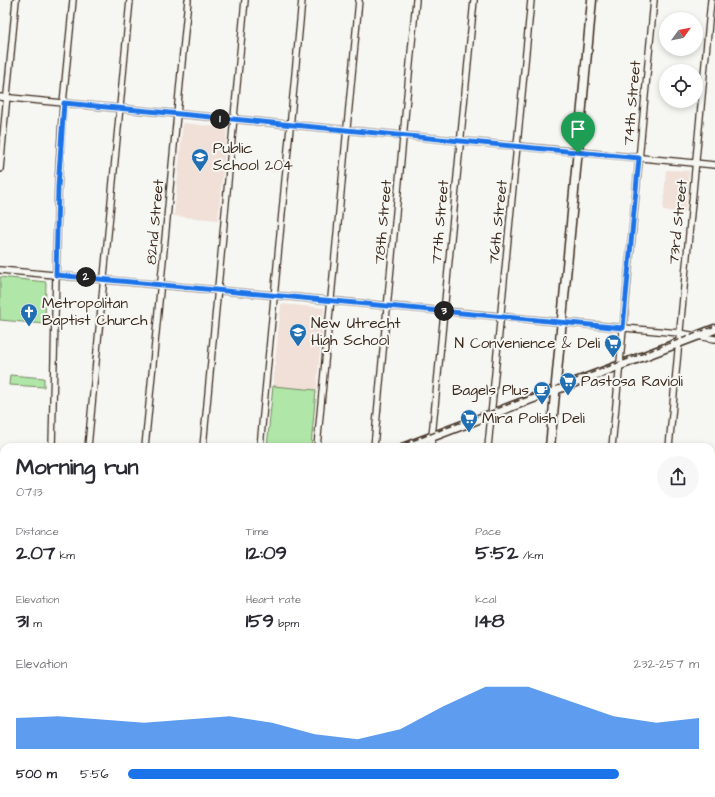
<!DOCTYPE html>
<meta charset="utf-8">
<style>
:root{--surface:#fff;--page:#f7f7f7;--text:#2b2b33;--muted:#7c7c81;--accent:#1a73e8}
body{margin:0;font-family:"Architects Daughter",sans-serif;background:var(--page);color:var(--text);height:100vh;display:flex;flex-direction:column;font-size:15px;white-space:nowrap}
*{box-sizing:border-box;margin:0}
p{font-size:13px;color:var(--muted)}
.icon{flex:none;width:22px;height:22px;fill:none;stroke:currentColor;stroke-width:2;stroke-linecap:round;stroke-linejoin:round}
.map{position:relative;flex:1;overflow:hidden}
.drawer{position:absolute;left:0px;top:443px;width:715px;height:354px;display:flex;flex-direction:column;background:var(--surface);border-radius:12px 12px 0 0;box-shadow:0 2px 6px #0003}
.drawer>*{flex:none}
.needle{width:26px;rotate:57deg}
.controls{position:absolute;left:659px;top:12px;display:grid;gap:8px}
.controls a{display:grid;place-items:center;width:44px;height:44px;border-radius:50%;background:var(--surface);box-shadow:0 2px 6px #0003;font-size:20px}
.pin{position:absolute;display:grid;place-items:center;width:34px;height:34px;color:#fff;margin:-41px -17px;border-radius:50% 50% 50% 0;rotate:-45deg;box-shadow:0 0 4px #0007}
.pin .icon{rotate:45deg}
.km{position:absolute;width:20px;height:20px;margin:-10px;border-radius:50%;background:#222;color:#fff;font-size:11px;line-height:20px;text-align:center}
.round{display:grid;place-items:center;flex:none;width:42px;height:42px;border-radius:21px;background:var(--page)}
.head{display:flex;align-items:center;justify-content:space-between;height:68px;padding:0 16px}
h1{font-size:22px;font-weight:700;line-height:30px}
.figures{display:grid;grid-template-columns:repeat(3,1fr);gap:6px;height:68px;padding:4px 16px}
.figures div{display:grid;align-content:center}
.figures b{font-size:20px;font-weight:700}
.figures small{font-size:11px;font-weight:400}
.figures p{font-size:11px}
.chart{height:112px;padding:8px 16px}
.chart p{display:flex;justify-content:space-between}
.chart svg{width:100%;height:72px;margin-top:4px;fill:var(--accent);opacity:.7}
ul{padding:0 16px;list-style:none;font-size:13px}
li{display:grid;grid-template-columns:64px 48px 1fr;align-items:center;height:30px}
li i{height:10px;border-radius:5px;background:var(--accent)}
.map>svg:first-child{display:block}
.built{fill:#f0e0d7}
.green{fill:#b0e6a8;stroke:#768863}
.lines{fill:none;stroke-linecap:round;stroke-linejoin:round}
.street-casing{stroke:#3b2a1e;stroke-width:8}
.secondary-casing{stroke:#3b2a1e;stroke-width:11}
.street{stroke:#f6f6f2;stroke-width:5.5}
.secondary{stroke:#f6f6f2;stroke-width:8}
.rail{stroke:#3b2a1e;stroke-width:1.5;stroke-dasharray:6 3;stroke-linecap:butt}
.route-casing{stroke:#fff;stroke-width:8}
.route{stroke:#1a73e8;stroke-width:5}
.labels{text-anchor:middle;dominant-baseline:central;stroke-width:4;stroke-linejoin:round;paint-order:stroke}
.street-label{font-size:15px;fill:#3b2a1e;stroke:#f6f6f2}
.poi-label{font-size:15px;fill:#3b2a1e;stroke:#f6f6f2;text-anchor:start}
</style>
<div class="map">
<svg width="715" height="797" viewBox="0 0 715 797">
<rect width="100%" height="100%" fill="#f6f6f2"/>
<filter id="ink" filterUnits="userSpaceOnUse"><feTurbulence type="fractalNoise" baseFrequency=".025" numOctaves="2"/><feDisplacementMap in="SourceGraphic" scale="8" xChannelSelector="R" yChannelSelector="G"/><feConvolveMatrix kernelMatrix="1 2 1 2 8 2 1 2 1" color-interpolation-filters="sRGB"/></filter>
<g filter="url(#ink)">
<g class="built">
<path d="M183 123 227 128 218 220 174 216Z"/>
<path d="M666 170 689 171 685 212 663 211Z"/>
<path d="M281 304 324 308 311 447H267Z"/>
</g>
<g class="green">
<path d="M0 277 46 282 45 324 0 320Z"/>
<path d="M10 375 44 378V387L9 385Z"/>
<path d="M273 386 316 390 311 447H267Z"/>
</g>
<g class="lines">
<g class="street-casing">
<g id="street">
<path d="M0 97 715 165"/>
<path d="M0 169 16 0"/>
<path d="M0 270 679 333 715 339"/>
<path d="M52 447 58 187 63 103 73 0"/>
<path d="M88 447 130 0"/>
<path d="M145 447 188 0"/>
<path d="M203 447 245 0"/>
<path d="M260 447 302 0"/>
<path d="M317 447 359 0"/>
<path d="M374 447 416 0"/>
<path d="M431 447 474 0"/>
<path d="M488 447 531 0"/>
<path d="M612 447 654 0"/>
<path d="M669 447 711 0"/>
<path d="M0 461H4"/>
<path d="M0 518H4"/>
<path d="M711 528H715"/>
<path d="M711 605 715 563"/>
<path d="M0 779 4 735"/>
<path d="M55 797 56 793"/>
<path d="M112 797 113 793"/>
<path d="M169 797 170 793"/>
<path d="M227 797V793"/>
<path d="M284 797V793"/>
<path d="M341 797 342 793"/>
<path d="M398 797V793"/>
<path d="M455 797 456 793"/>
<path d="M579 797V793"/>
<path d="M636 797V793"/>
<path d="M693 797V793"/>
</g>
</g>
<g class="secondary-casing">
<g id="secondary">
<path d="M405 447 715 329"/>
<path d="M550 447 592 0"/>
<path d="M0 619 4 616"/>
<path d="M0 642 4 643"/>
<path d="M711 711 715 712"/>
<path d="M517 797V793"/>
</g>
</g>
<use href="#street" class="street"/>
<use href="#secondary" class="secondary"/>
<g class="rail">
<path d="M396 447 715 326"/>
<path d="M0 618 4 615"/>
</g>
</g>
</g>
<g class="lines" filter="url(#ink)">
<g class="route-casing">
<path id="route" d="M64 103 639 158 623 328 56 275 58 187Z"/>
</g>
<use href="#route" class="route"/>
</g>
<defs>
<g id="school-pin" transform="scale(0.9)"><path d="M0 17L-7.5 6A9.5 9.5 0 1 1 7.5 6Z" fill="#1f6fb2" stroke="#f6f6f2"/><path d="M0-5L7-2L0 1L-7-2ZM-4 1L0 2.5L4 1V4Q0 6-4 4Z" fill="#fff"/></g>
<g id="church-pin" transform="scale(0.9)"><path d="M0 17L-7.5 6A9.5 9.5 0 1 1 7.5 6Z" fill="#1f6fb2" stroke="#f6f6f2"/><path d="M-1.2-6h2.4v3.5h3.3v2.4h-3.3V6h-2.4V-.1h-3.3v-2.4h3.3Z" fill="#fff"/></g>
<g id="supermarket-pin" transform="scale(0.9)"><path d="M0 17L-7.5 6A9.5 9.5 0 1 1 7.5 6Z" fill="#1f6fb2" stroke="#f6f6f2"/><path d="M-6-5.5h2.5l.6 2H6L4.5 2H-2.5L-4.4-4H-6ZM-1.5 3.2a1.3 1.3 0 1 0 .1 0ZM3 3.2a1.3 1.3 0 1 0 .1 0Z" fill="#fff"/></g>
<g id="cafe-pin" transform="scale(0.9)"><path d="M0 17L-7.5 6A9.5 9.5 0 1 1 7.5 6Z" fill="#1f6fb2" stroke="#f6f6f2"/><path d="M-5.5-4.5H6V0H3Q3 3.5 0 3.5H-2.5Q-5.5 3.5-5.5 0ZM3-3.2v2h1.7v-2ZM-6 4.5H4V6H-6Z" fill="#fff"/></g>
</defs>
<g fill-rule="evenodd">
<use href="#school-pin" x="200" y="157"/>
<use href="#church-pin" x="29" y="312"/>
<use href="#school-pin" x="298" y="332"/>
<use href="#supermarket-pin" x="613" y="343"/>
<use href="#supermarket-pin" x="568" y="381"/>
<use href="#cafe-pin" x="542" y="390"/>
<use href="#supermarket-pin" x="469" y="418"/>
</g>
<g class="labels">
<g class="street-label">
<text transform="translate(632 103) rotate(-85)">74th Street</text>
<text transform="translate(155 222) rotate(-85)">82nd Street</text>
<text transform="translate(383 222) rotate(-85)">78th Street</text>
<text transform="translate(440 222) rotate(-85)">77th Street</text>
<text transform="translate(498 222) rotate(-84)">76th Street</text>
<text transform="translate(678 222) rotate(-84)">73rd Street</text>
</g>
<g class="poi-label">
<text x="213" y="148">Public<tspan x="213" dy="17">School 204</tspan></text>
<text x="42" y="303">Metropolitan<tspan x="42" dy="17">Baptist Church</tspan></text>
<text x="311" y="323">New Utrecht<tspan x="311" dy="17">High School</tspan></text>
<text x="600" y="343" text-anchor="end">N Convenience &amp; Deli</text>
<text x="581" y="381">Pastosa Ravioli</text>
<text x="529" y="390" text-anchor="end">Bagels Plus</text>
<text x="482" y="418">Mira Polish Deli</text>
</g>
</g>
</svg>
<div class="controls">
<a><svg class="needle" viewBox="-14 -14 28 28"><path d="M0-13l5 13h-10z" fill="#e53935"/><path d="M0 13l5-13h-10z" fill="#7c7c81"/></svg></a>
<a><svg class="icon" aria-label="locate" viewBox="0 0 24 24"><circle cx="12" cy="12" r="6"/><path d="M12 2v4M12 18v4M2 12h4M18 12h4"/></svg></a>
</div>
<div class="pin" style="left:578px;top:153px;background:#1e9e55"><svg class="icon" aria-label="arrive" viewBox="0 0 24 24"><path d="M6 21V4h12l-3 4 3 4H6"/></svg></div>
<b class="km" style="left:220px;top:119px">1</b>
<b class="km" style="left:86px;top:277px">2</b>
<b class="km" style="left:444px;top:311px">3</b>
<section class="drawer">
<div class="head"><div><h1>Morning run</h1><p>07:13</p></div><a class="round"><svg class="icon" aria-label="share" viewBox="0 0 24 24"><path d="M12 15V3M7 8l5-5 5 5M5 13v7h14v-7"/></svg></a></div>
<div class="figures">
<div><p>Distance</p><b>2.07<small> km</small></b></div>
<div><p>Time</p><b>12:09</b></div>
<div><p>Pace</p><b>5:52<small> /km</small></b></div>
</div>
<div class="figures">
<div><p>Elevation</p><b>31<small> m</small></b></div>
<div><p>Heart rate</p><b>159<small> bpm</small></b></div>
<div><p>kcal</p><b>148</b></div>
</div>
<div class="chart"><p><span>Elevation</span>232–257 m</p>
<svg viewBox="0 0 160 44" preserveAspectRatio="none"><path d="M0 44V25L10 24L20 26L30 28L40 26L50 24L60 28L70 35L80 38L90 32L100 18L110 6L120 6L130 15L140 24L150 28L160 25V44z"/></svg>
</div>
<ul>
<li><b>500 m</b>5:56<i style="width:86%"></i></li>
</ul>
</section>
</div>
